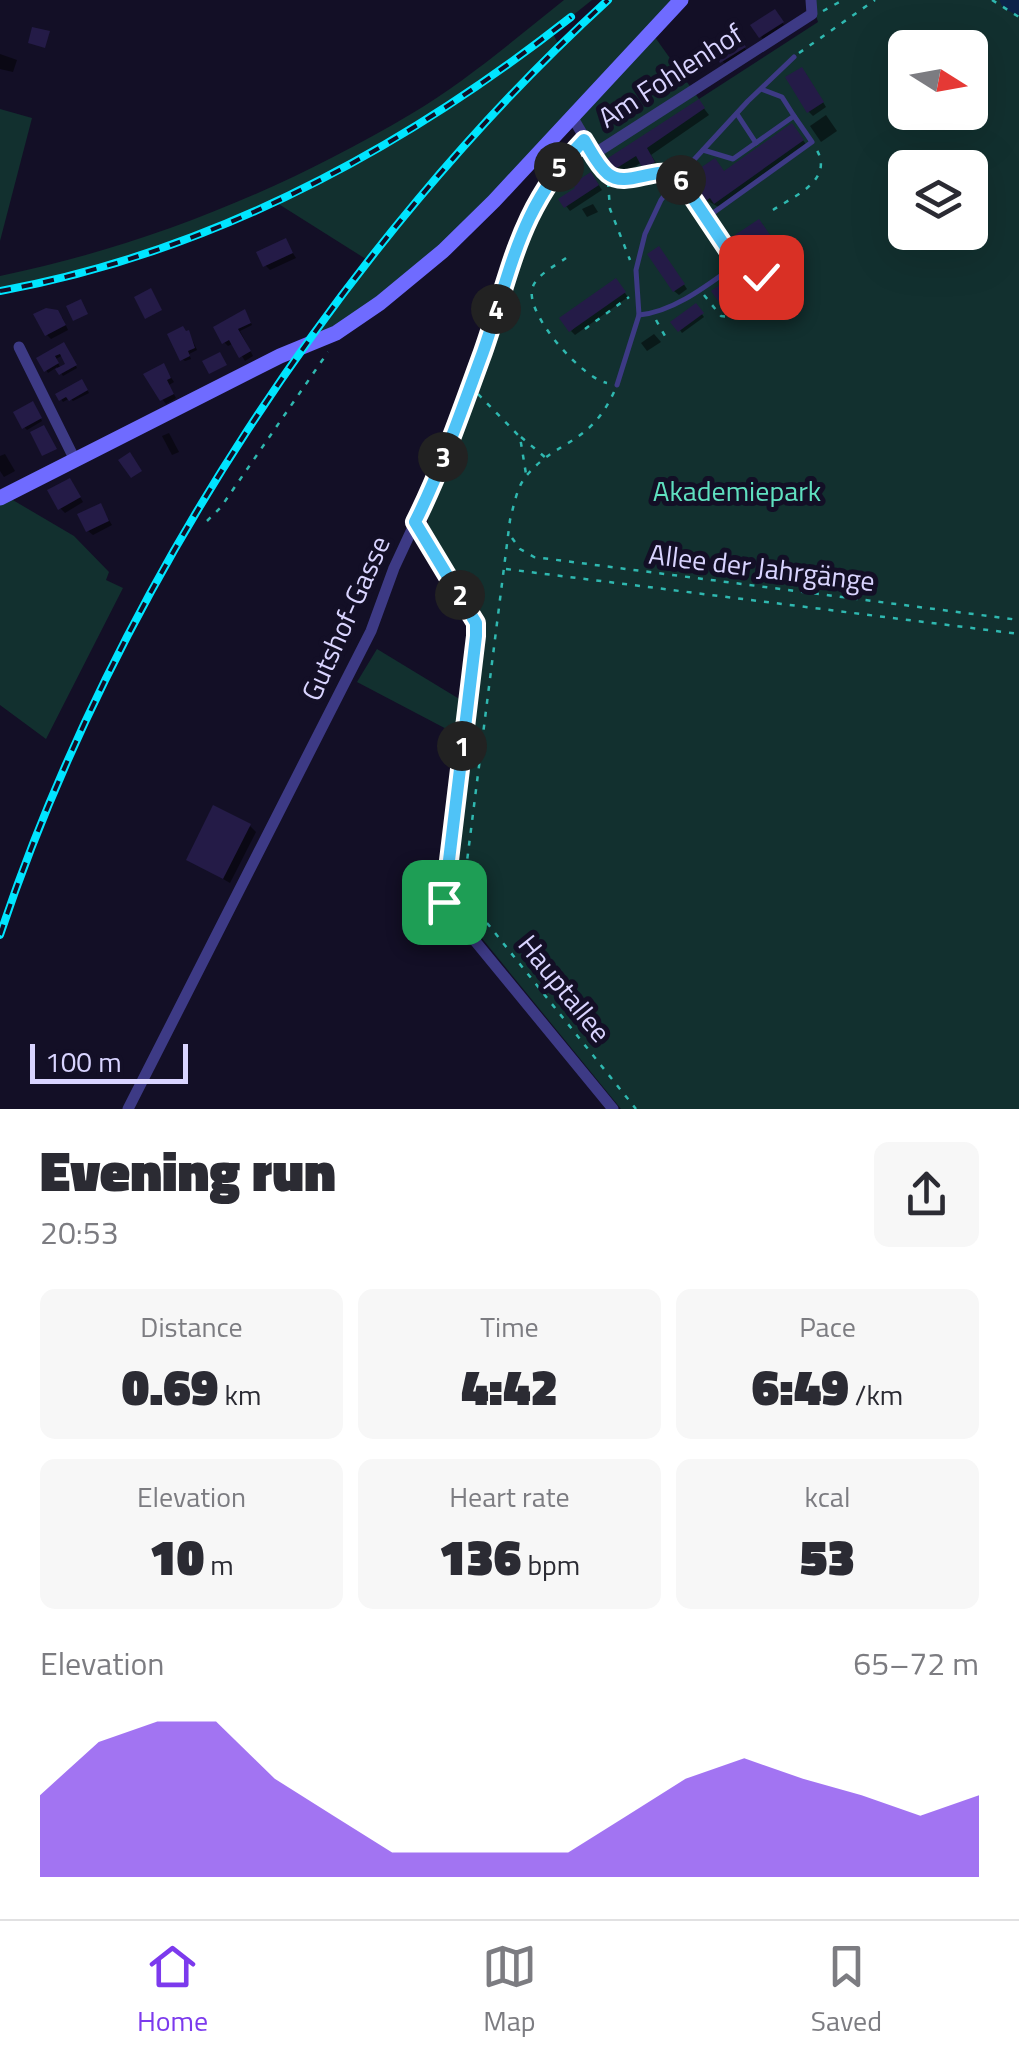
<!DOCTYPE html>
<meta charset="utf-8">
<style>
:root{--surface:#fff;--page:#f7f7f7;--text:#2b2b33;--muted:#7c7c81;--line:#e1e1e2;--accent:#7c3aed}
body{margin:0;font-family:"Titillium Web",sans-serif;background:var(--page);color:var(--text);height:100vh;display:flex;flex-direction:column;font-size:38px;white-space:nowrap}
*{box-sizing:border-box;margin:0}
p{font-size:32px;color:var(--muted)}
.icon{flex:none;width:55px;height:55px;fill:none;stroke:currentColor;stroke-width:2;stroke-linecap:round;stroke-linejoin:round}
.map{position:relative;height:1109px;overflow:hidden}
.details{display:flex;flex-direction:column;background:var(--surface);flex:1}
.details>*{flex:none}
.needle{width:65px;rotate:101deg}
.buttons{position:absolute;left:888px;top:30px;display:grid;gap:20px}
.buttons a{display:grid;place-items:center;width:100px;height:100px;border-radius:15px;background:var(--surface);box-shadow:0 10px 40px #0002;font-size:50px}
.scale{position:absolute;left:30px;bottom:25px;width:158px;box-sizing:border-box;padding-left:10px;border:5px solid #d9d4ff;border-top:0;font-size:28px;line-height:35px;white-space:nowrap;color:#d9d4ff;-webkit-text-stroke:8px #130f26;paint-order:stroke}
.pin{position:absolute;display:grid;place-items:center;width:85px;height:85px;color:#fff;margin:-42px;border-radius:20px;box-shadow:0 5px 15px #0006}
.km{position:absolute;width:50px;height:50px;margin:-25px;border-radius:50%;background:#222;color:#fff;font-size:28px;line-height:50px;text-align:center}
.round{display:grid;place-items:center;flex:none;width:105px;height:105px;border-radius:15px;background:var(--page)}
.head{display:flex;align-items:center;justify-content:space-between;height:170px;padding:0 40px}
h1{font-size:55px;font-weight:800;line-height:75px}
.metrics{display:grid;grid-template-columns:repeat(3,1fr);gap:15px;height:170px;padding:10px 40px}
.metrics div{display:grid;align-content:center;border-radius:15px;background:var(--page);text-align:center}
.metrics b{font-size:50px;font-weight:800}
.metrics small{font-size:28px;font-weight:400}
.metrics p{font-size:28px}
.chart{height:280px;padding:20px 40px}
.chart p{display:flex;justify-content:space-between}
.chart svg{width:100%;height:180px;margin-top:10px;fill:var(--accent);opacity:.7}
.dock{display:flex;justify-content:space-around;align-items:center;height:140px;border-top:2px solid var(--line);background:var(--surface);font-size:28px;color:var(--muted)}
.dock a{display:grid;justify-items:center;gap:5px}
.dock .selected{color:var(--accent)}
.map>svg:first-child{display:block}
.green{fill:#12302f;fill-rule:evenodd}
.shadow{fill:#0007;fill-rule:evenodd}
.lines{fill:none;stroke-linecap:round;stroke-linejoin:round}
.river{stroke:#0c2248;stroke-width:20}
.building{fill:#241b47}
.path{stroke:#2fb8b0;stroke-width:2.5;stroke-dasharray:5 8;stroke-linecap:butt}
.lane{stroke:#3d3a85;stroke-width:5}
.street{stroke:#3d3a85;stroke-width:11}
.secondary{stroke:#6f6bff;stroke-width:15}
.rail-casing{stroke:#00e5ff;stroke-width:8}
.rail{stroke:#130f26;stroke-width:4;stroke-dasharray:11;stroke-linecap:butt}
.route-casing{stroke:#fff;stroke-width:20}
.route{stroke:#4fc3f7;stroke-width:12}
.labels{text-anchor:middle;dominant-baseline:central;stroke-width:10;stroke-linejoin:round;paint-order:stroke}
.street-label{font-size:28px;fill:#d9d4ff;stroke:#130f26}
.park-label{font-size:28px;fill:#5fe0c0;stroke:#130f26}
</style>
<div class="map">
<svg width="1019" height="1109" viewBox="0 0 1019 1109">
<rect width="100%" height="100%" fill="#130f26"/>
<g class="green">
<path d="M564 0H592L552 32 559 45 608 0H681L652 33 699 99 818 22 811 0H1019V1109H621L449 898 485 623 428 529V519L529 227 561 164 584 141 573 119 443 251 305 349 369 261 277 203 143 255 0 291V276C145 246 283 190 411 114 465 82 514 40 564 0ZM905 48H970V112H905ZM905 168H970V232H905Z"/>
<path d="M0 109 32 118 0 241Z"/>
<path d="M6 496 74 536 109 572 106 580 123 588 46 739 0 705V498Z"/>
<path d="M377 649 461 700 456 734 357 682Z"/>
</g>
<g class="shadow">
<path d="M777 15 784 25 763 39 761 37Z"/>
<path d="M739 39 746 50 725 64 715 51Z"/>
<path d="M0 54 17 60 13 72 0 69Z"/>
<path d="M806 74 826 107 813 116 809 112Z"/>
<path d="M699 102 709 115 651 155 660 169 651 174 642 162 620 176 614 170Z"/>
<path d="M826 115 837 131 821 142 810 126Z"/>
<path d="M798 133 808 147 722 209 706 200V187Z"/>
<path d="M595 179 602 190 570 211 566 206Z"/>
<path d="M593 204 598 212 587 217 582 209Z"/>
<path d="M763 226 777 247 757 261 753 257Z"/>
<path d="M285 241 296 258 270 270 265 265Z"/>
<path d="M663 253 687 289 679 295 674 291Z"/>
<path d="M748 276 761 295 732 315 728 311Z"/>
<path d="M619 285 628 297 575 335 571 331Z"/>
<path d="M696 306 704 317 682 333 674 322Z"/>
<path d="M247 315 252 325 240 331 253 356 245 361 234 343 228 346 224 342Z"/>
<path d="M62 317 68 330 51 339 47 335Z"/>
<path d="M189 333 197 350 189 354 191 359 185 361 182 359Z"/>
<path d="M654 334 661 342 647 351 641 343Z"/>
<path d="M66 348 77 368 63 376 57 367 48 373 39 359ZM63 355 69 365 61 369 56 359Z"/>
<path d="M164 367 174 382 169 385 176 398 166 404 162 399Z"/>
<path d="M84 384 89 393 73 401 70 398 63 402 61 399Z"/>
<path d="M35 407 42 421 27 430 24 427Z"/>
<path d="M169 433 179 452 172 455 162 436Z"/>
<path d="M5 454 15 471 4 477 0 471V456Z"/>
<path d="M73 485 83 502 65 513 60 508Z"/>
<path d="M100 506 112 525 93 535 88 531Z"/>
<path d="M250 826 256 832 230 883 189 859Z"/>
</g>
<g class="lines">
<path class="river" d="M1010 0 1019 5"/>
</g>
<g class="building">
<path d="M775 9 784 22 759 38 750 25Z"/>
<path d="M32 27 50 31 45 48 28 43Z"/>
<path d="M737 33 746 47 720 63 712 50Z"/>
<path d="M802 67 824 102 807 113 785 77Z"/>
<path d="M699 99 705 108 647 148 655 162 643 169 636 156 612 171 605 160Z"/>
<path d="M792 123 804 140 714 204 710 198 704 202 697 191 703 187 693 173 715 158 724 171Z"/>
<path d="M591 172 599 185 564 208 558 199 575 188 572 184Z"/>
<path d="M759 219 775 242 751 259 735 235Z"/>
<path d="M286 238 293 253 263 267 256 252Z"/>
<path d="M659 246 685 284 673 292 647 254Z"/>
<path d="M744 268 759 290 726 312 711 291Z"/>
<path d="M616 278 626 292 569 332 559 318Z"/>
<path d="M151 288 162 310 145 319 134 297Z"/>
<path d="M81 299 88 314 73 321 66 306Z"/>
<path d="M696 303 704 313 678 332 670 322Z"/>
<path d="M46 308 58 310 66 325 45 336 33 314Z"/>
<path d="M245 309 251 323 238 329 251 351 239 358 229 340 222 344 213 327Z"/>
<path d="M183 326 186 331 189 330 195 348 188 351 190 356 180 361 167 334Z"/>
<path d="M64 342 77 365 59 375 55 369 65 364 60 354 55 356 59 363 44 372 36 358Z"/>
<path d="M220 352 227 365 209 374 202 361Z"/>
<path d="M164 363 171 378 167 380 174 394 160 401 143 374Z"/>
<path d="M82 379 88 390 69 401 66 397 59 401 55 394Z"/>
<path d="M33 401 42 418 22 429 13 412Z"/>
<path d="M44 425 57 449 42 456 30 432Z"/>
<path d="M130 452 142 471 131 478 118 460Z"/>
<path d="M70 478 81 497 58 510 47 490Z"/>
<path d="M101 503 109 521 86 532 77 514Z"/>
<path d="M213 805 251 824 223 879 186 860Z"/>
</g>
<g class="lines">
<g class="path">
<path d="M992 0 1019 17"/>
<path d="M823 11 843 0"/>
<path d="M799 53 875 0"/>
<path d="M608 182 610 209 630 260"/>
<path d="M773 210C796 195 836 179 815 147"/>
<path d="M566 258C555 266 534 276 532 290 527 316 582 378 607 383"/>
<path d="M704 295 721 316C741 319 756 307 764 288L761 277 744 258"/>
<path d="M656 320 665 336"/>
<path d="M585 329 629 297"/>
<path d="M614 392C589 446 559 438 527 475 517 486 514 505 510 520L463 893 636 1109"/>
<path d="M478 394 520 437 526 474"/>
<path d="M521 437 546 458"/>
<path d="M207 521 221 507 328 352"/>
<path d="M512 538 520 549 534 557 1019 620"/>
<path d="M506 569 1019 634"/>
</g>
<g class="lane">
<path d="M737 114 756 143"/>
<path d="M703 150 733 159 794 116 782 97 761 89"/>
<path d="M596 157C623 202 648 157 679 176L737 264C709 284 674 312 639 315"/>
<path d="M706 218 812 142 794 116"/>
<path d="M617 385 639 315 636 270 645 234 661 200 679 176 748 101 794 57"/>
</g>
<g class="street">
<path d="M573 118 594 154 812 14 811 0"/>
<path d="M19 347 74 458"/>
<path d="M415 522 468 609 475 623 477 637 443 902 613 1109"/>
<path d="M128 1109 371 631 394 568 428 495 483 351 521 231 561 164 584 141"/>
</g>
<path class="secondary" d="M0 498 280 356 336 333 380 303 443 251 494 201 681 0"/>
<g class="rail-casing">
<g id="rail">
<path d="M0 291C213 252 402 150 571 17"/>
<path d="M0 935C113 595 344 241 608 0"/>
</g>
</g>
<use href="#rail" class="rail"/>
</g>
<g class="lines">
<g class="route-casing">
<path id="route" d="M444 902 476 636V623L468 610 415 522C442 468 462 409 483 352 513 266 518 209 584 140 591 151 598 166 608 174 626 189 658 164 678 176L737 264 745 258 761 277"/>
</g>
<use href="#route" class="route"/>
</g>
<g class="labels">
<g class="street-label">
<text transform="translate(670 75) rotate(-33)">Am Fohlenhof</text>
<text transform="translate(762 567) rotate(7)">Allee der Jahrgänge</text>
<text transform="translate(345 618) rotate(-66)">Gutshof-Gasse</text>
<text transform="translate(565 988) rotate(51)">Hauptallee</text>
</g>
<g class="park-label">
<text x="737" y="490">Akademiepark</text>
</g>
</g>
</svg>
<div class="buttons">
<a><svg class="needle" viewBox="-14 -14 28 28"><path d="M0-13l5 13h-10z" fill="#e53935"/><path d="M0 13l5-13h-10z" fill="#7c7c81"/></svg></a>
<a><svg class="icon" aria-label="layers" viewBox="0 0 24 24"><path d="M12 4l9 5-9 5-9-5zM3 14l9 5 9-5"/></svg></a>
</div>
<div class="scale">100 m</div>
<div class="pin" style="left:444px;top:902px;background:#1e9e55"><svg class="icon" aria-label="arrive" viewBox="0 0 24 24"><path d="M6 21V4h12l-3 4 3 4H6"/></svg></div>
<div class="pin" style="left:761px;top:277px;background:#d93025"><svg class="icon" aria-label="check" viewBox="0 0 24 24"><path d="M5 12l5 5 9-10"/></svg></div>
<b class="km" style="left:462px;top:746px">1</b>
<b class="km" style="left:460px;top:595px">2</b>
<b class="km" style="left:443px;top:457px">3</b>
<b class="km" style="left:496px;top:309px">4</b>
<b class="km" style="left:559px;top:167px">5</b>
<b class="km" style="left:681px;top:180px">6</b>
</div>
<section class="details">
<div class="head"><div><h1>Evening run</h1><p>20:53</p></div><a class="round"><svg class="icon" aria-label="share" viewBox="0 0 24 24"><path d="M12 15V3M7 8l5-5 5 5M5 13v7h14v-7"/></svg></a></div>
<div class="metrics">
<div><p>Distance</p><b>0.69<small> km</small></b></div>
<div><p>Time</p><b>4:42</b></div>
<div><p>Pace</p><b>6:49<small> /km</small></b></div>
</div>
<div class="metrics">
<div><p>Elevation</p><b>10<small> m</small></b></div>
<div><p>Heart rate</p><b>136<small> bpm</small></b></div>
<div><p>kcal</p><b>53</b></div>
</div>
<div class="chart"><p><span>Elevation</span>65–72 m</p>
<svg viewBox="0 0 160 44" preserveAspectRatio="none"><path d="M0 44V24L10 11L20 6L30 6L40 20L50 29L60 38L70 38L80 38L90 38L100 29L110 20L120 15L130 20L140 24L150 29L160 24V44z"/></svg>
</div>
</section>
<nav class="dock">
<a class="selected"><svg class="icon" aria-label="home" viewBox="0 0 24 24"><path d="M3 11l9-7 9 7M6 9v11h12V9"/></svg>Home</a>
<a><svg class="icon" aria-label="map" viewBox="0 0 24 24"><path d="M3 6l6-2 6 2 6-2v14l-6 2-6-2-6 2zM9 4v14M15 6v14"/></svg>Map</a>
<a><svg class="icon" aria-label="saved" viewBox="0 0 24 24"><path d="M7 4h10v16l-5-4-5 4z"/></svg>Saved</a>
</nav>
